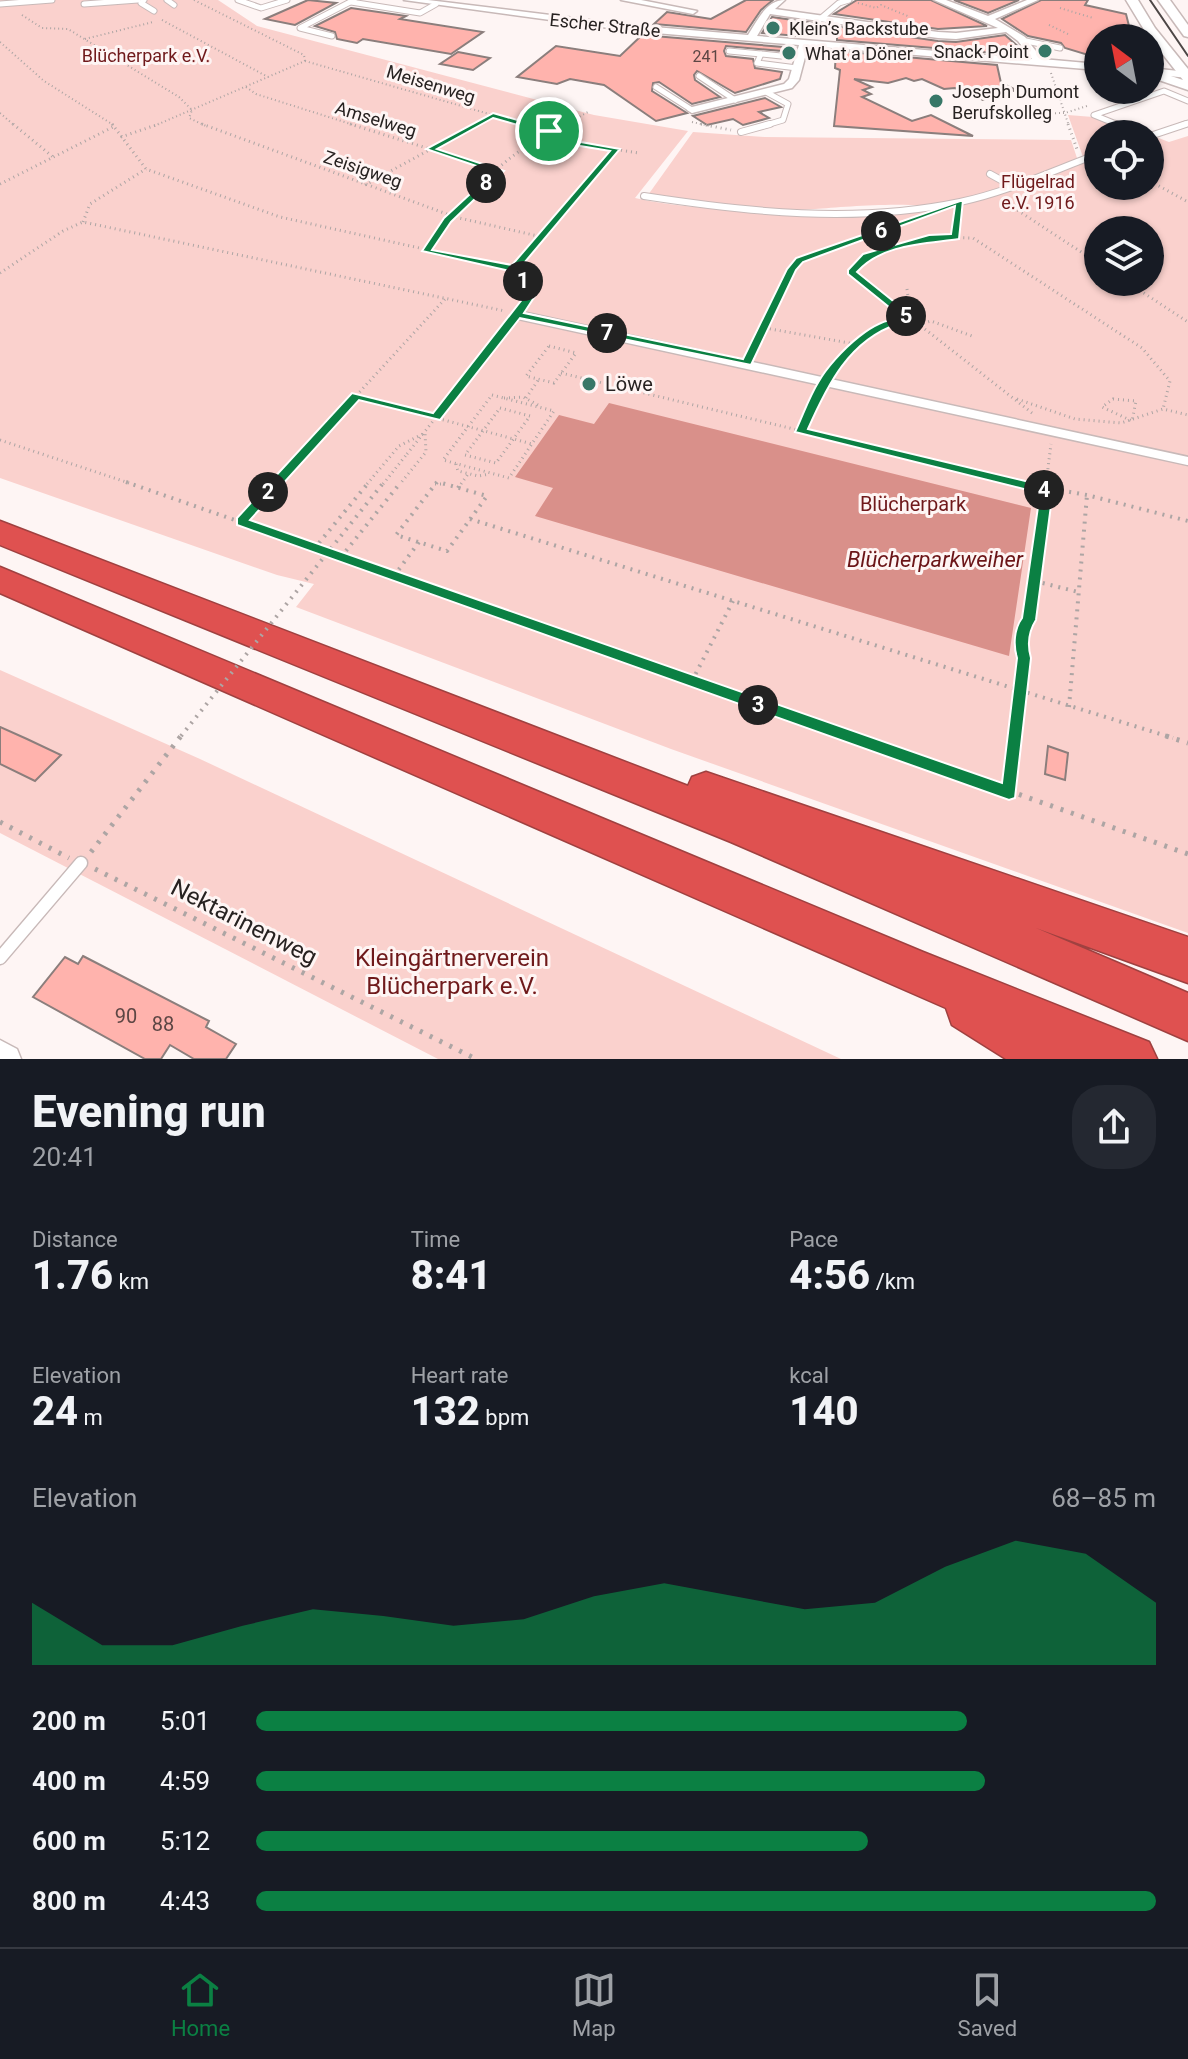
<!DOCTYPE html>
<meta charset="utf-8">
<style>
:root{--surface:#171b24;--page:#242831;--text:#f1f3f6;--muted:#9ea1a6;--line:#363941;--accent:#0b8043}
body{margin:0;font-family:Roboto,sans-serif;background:var(--page);color:var(--text);height:100vh;display:flex;flex-direction:column;font-size:30px;white-space:nowrap}
*{box-sizing:border-box;margin:0}
p{font-size:26px;color:var(--muted)}
.icon{flex:none;width:44px;height:44px;fill:none;stroke:currentColor;stroke-width:2;stroke-linecap:round;stroke-linejoin:round}
.map{position:relative;height:1059px;overflow:hidden}
.drawer{display:flex;flex-direction:column;background:var(--surface);flex:1}
.drawer>*{flex:none}
.needle{width:52px;rotate:328deg}
.fabs{position:absolute;left:1084px;top:24px;display:grid;gap:16px}
.fabs a{display:grid;place-items:center;width:80px;height:80px;border-radius:50%;background:var(--surface);box-shadow:0 2px 6px #0004;font-size:40px}
.pin{position:absolute;display:grid;place-items:center;width:68px;height:68px;color:#fff;margin:-34px;border:4px solid #fff;border-radius:50%;box-shadow:0 2px 8px #0007}
.km{position:absolute;width:40px;height:40px;margin:-20px;border-radius:50%;background:#222;color:#fff;font-size:22px;line-height:40px;text-align:center}
.round{display:grid;place-items:center;flex:none;width:84px;height:84px;border-radius:32px;background:var(--page)}
.overview{display:flex;align-items:center;justify-content:space-between;height:136px;padding:0 32px}
h1{font-size:44px;font-weight:800;line-height:60px}
.metrics{display:grid;grid-template-columns:repeat(3,1fr);gap:12px;height:136px;padding:8px 32px}
.metrics div{display:grid;align-content:center}
.metrics b{font-size:40px;font-weight:800}
.metrics small{font-size:22px;font-weight:400}
.metrics p{font-size:22px}
.chart{height:224px;padding:16px 32px}
.chart p{display:flex;justify-content:space-between}
.chart svg{width:100%;height:144px;margin-top:8px;fill:var(--accent);opacity:.7}
ul{padding:0 32px;list-style:none;font-size:26px}
li{display:grid;grid-template-columns:128px 96px 1fr;align-items:center;height:60px}
li i{height:20px;border-radius:10px;background:var(--accent)}
.menu{display:flex;justify-content:space-around;align-items:center;height:112px;border-top:2px solid var(--line);background:var(--surface);font-size:22px;color:var(--muted)}
.menu a{display:grid;justify-items:center;gap:4px}
.menu .on{color:var(--accent)}
.map>svg:first-child{display:block}
.green{fill:#fad1cd;fill-rule:evenodd}
.water{fill:#d9908a}
.building{fill:#ffb3ad;stroke:#8b7e7c;stroke-width:2}
.lines{fill:none;stroke-linecap:round;stroke-linejoin:round}
.service-far3-casing{stroke:#c8b9b8;stroke-width:7}
.service-far2-casing{stroke:#c8b9b8;stroke-width:8}
.service-far1-casing{stroke:#c8b9b8;stroke-width:11}
.service-casing{stroke:#c8b9b8;stroke-width:15}
.minor-casing{stroke:#c8b9b8;stroke-width:3}
.secondary-casing{stroke:#c8b9b8;stroke-width:3}
.motorway-casing{stroke:#9f4140;stroke-width:3}
.path-far3{stroke:#ada5a4;stroke-width:2;stroke-dasharray:1 3;stroke-linecap:butt}
.path-far2{stroke:#ada5a4;stroke-width:3;stroke-dasharray:1 4;stroke-linecap:butt}
.path-far1{stroke:#ada5a4;stroke-width:4;stroke-dasharray:2 6;stroke-linecap:butt}
.path{stroke:#ada5a4;stroke-width:5;stroke-dasharray:3 8;stroke-linecap:butt}
.service-far3{stroke:#fff;stroke-width:5}
.service-far2{stroke:#fff;stroke-width:6}
.service-far1{stroke:#fff;stroke-width:8}
.service{stroke:#fff;stroke-width:12}
.minor{fill:#fff;fill-rule:evenodd}
.secondary{fill:#fff;fill-rule:evenodd}
.motorway{fill:#df5150;fill-rule:evenodd}
.tram{stroke:#4d4746;stroke-width:2}
.path-bridge-far1{stroke:#ada5a4;stroke-width:3;stroke-dasharray:1 4;stroke-linecap:butt}
.path-bridge{stroke:#ada5a4;stroke-width:4;stroke-dasharray:2 6;stroke-linecap:butt}
.route{fill:#0b8043;stroke:#fff;stroke-width:2;fill-rule:evenodd}
.poi-dot{fill:#377767;stroke:#fef5f4;stroke-width:3}
.labels{text-anchor:middle;dominant-baseline:central;stroke-width:6;stroke-linejoin:round;paint-order:stroke}
.number-label{font-size:16px;fill:#5d4644}
.far-street-label{font-size:18px;fill:#272221;stroke:#fef5f4}
.far-poi-label{font-size:18px;fill:#272221;stroke:#fef5f4;text-anchor:start}
.far-park-label{font-size:18px;fill:#6f191b;stroke:#fef5f4}
.poi-label{font-size:20px;fill:#272221;stroke:#fef5f4;text-anchor:start}
.park-label{font-size:20px;fill:#6f191b;stroke:#fef5f4}
.near-number-label{font-size:20px;fill:#5d4644}
.water-label{font-size:22px;font-style:italic;fill:#6b1518;stroke:#fef5f4}
.near-street-label{font-size:24px;fill:#272221;stroke:#fef5f4}
.near-park-label{font-size:24px;fill:#6f191b;stroke:#fef5f4}
</style>
<div class="map">
<svg width="1188" height="1059" viewBox="0 0 1188 1059">
<rect width="100%" height="100%" fill="#fef5f4"/>
<g class="green">
<path d="M0 0H218L257 26 594 115 688 131 635 198C692 211 755 210 813 211 856 213 901 216 943 210 918 200 844 207 815 209 760 213 702 204 648 195L693 132 764 137 1071 140 1077 158 1085 161 1098 157V186H1150V139L1156 137 1169 142 1188 136V933L671 749 296 607 314 584 277 575 0 478ZM1098 230H1150V282H1098Z"/>
<path d="M1068 115 1093 117 1134 134H1098V152L1083 157Z"/>
<path d="M0 670 200 759 841 1059H438L0 833Z"/>
</g>
<path class="water" d="M609 403 1031 508 1009 656 535 516 553 488 515 477 559 415 594 424Z"/>
<g class="building">
<path d="M308 0 336 3 295 25 265 19Z"/>
<path d="M746 0H773L761 10 746 32 654 24 667 12 711 19Z"/>
<path d="M857 0H931L987 26 938 29 834 14Z"/>
<path d="M954 0H1019L988 13Z"/>
<path d="M1041 0H1088L1085 5 1126 14 1129 26 1107 36 1114 38H1098V58L1065 48 1061 43 1028 36 1002 19Z"/>
<path d="M351 8 406 16 400 19 483 32 451 54 363 39 357 43 337 39 335 32 315 26Z"/>
<path d="M772 17 938 41 956 42 1005 35 1021 49 992 47 994 53 837 40V34L800 31 798 36 762 33Z"/>
<path d="M642 35 795 48 792 55H787L785 61 786 54 782 51 726 46 724 51 726 56 753 59 755 68 782 72 780 79 735 93 697 71 694 75 695 80 720 97 692 104 659 82 653 83 652 91 687 113 656 121 604 85 570 79 557 84 517 77 556 46 620 56Z"/>
<path d="M836 51 997 65 1001 83 1016 90 983 100 955 88 944 89 922 79 914 81 906 78 888 83 854 79 872 87 863 90 871 94 862 97 912 121 931 115 973 136 834 126 840 70 835 68Z"/>
<path d="M458 52 490 58 473 70 440 64Z"/>
<path d="M765 98 781 107 759 112 769 118 743 125 733 119 707 125 693 116Z"/>
<path d="M0 727 27 739 61 755 35 781 0 764Z"/>
<path d="M1048 746 1068 753 1065 780 1045 774Z"/>
<path d="M83 956 209 1021 206 1027 236 1044 226 1059H194L170 1045 161 1059H145L33 997 65 957 78 964Z"/>
</g>
<g class="lines">
<g class="service-far3-casing">
<g id="service-far3">
<path d="M144 0 141 3 154 11"/>
<path d="M167 0 174 5"/>
<path d="M238 0 261 8 287 0"/>
<path d="M351 2 420 13 436 4"/>
<path d="M0 4 52 0"/>
<path d="M84 4 138 0"/>
<path d="M819 20 839 3 849 0"/>
<path d="M332 36 300 28 354 0"/>
<path d="M1026 41 1060 48"/>
<path d="M729 51 761 54 757 63 797 68"/>
<path d="M761 54 781 56"/>
<path d="M699 76 735 100"/>
<path d="M656 87 692 110"/>
<path d="M763 126 783 120 788 104 766 92"/>
<path d="M1121 126 1094 115 1164 91 1188 101"/>
<path d="M1180 126 1188 123"/>
</g>
</g>
<g class="service-far2-casing">
<g id="service-far2">
<path d="M1116 124 1141 134"/>
<path d="M741 132 770 124"/>
<path d="M1150 136 1186 124"/>
<path d="M990 174 1010 185"/>
<path d="M644 196C748 212 855 224 960 202 1007 192 1052 171 1098 154"/>
</g>
</g>
<g class="service-far1-casing">
<path id="service-far1" d="M518 315 1188 461"/>
</g>
<g class="service-casing">
<path id="service" d="M0 958 81 863"/>
</g>
<g class="minor-casing">
<g id="minor">
<path d="M404 0H428L631 25 748 35C758 20 766 0 785 0L775 9 938 32 956 33 998 28 934 0H946L988 16 1027 0H1038L995 19 1025 37 1042 59 1098 64V70L808 46 799 80 792 88 692 113 687 110 688 108 784 84 789 79 799 45 631 31ZM770 14 938 38 956 39 1006 32 1018 41 1032 59 757 36Z"/>
<path d="M621 0H641L697 11 693 14Z"/>
<path d="M1150 68 1188 72V78L1150 74Z"/>
<path d="M0 1040 17 1049 21 1059H0Z"/>
</g>
</g>
<g class="secondary-casing">
<g id="secondary">
<path d="M1126 0H1138L1155 28 1188 69V90L1150 77V69L1183 80 1146 33Z"/>
<path d="M1158 0H1170L1188 25V37L1184 36Z"/>
</g>
</g>
<g class="motorway-casing">
<g id="motorway">
<path d="M0 521 688 786 692 777 706 772 1188 937V983L1036 928 1188 993V1041L731 842 0 545Z"/>
<path d="M0 567 923 952 1149 1042 1157 1059H1006L952 1025 946 1008 0 593Z"/>
</g>
</g>
<g class="path-far3">
<path d="M194 0 304 55 305 61"/>
<path d="M858 3 876 8 881 5 910 17"/>
<path d="M1060 8 1093 18"/>
<path d="M22 15 42 28 68 29 179 97 192 110 189 118 206 126"/>
<path d="M162 20 268 77"/>
<path d="M1049 25 1068 34"/>
<path d="M85 39 153 22"/>
<path d="M0 42 44 81 115 126"/>
<path d="M305 61 531 126"/>
<path d="M1051 73 1069 126"/>
<path d="M246 87 256 94 357 126"/>
<path d="M0 113 15 126"/>
<path d="M963 115 1065 113 1087 106"/>
<path d="M692 122 710 126"/>
<path d="M154 126 305 61"/>
<path d="M473 126 493 115"/>
<path d="M562 126 588 112"/>
</g>
<g class="path-far2">
<path d="M13 124 53 157"/>
<path d="M112 124 146 169 280 217 514 269 532 293 525 304"/>
<path d="M202 124 455 217 542 237"/>
<path d="M350 124 500 171"/>
<path d="M524 124 549 131"/>
<path d="M701 124 731 130"/>
<path d="M1068 124 1078 152"/>
<path d="M121 137 159 124"/>
<path d="M542 138 639 153"/>
<path d="M1150 181 1188 202"/>
<path d="M0 184 115 126"/>
<path d="M365 185 477 124"/>
<path d="M1005 202 1098 263"/>
<path d="M83 222 90 204 146 169"/>
<path d="M956 236 959 213"/>
<path d="M426 251C454 204 516 143 568 124"/>
<path d="M514 269 616 149"/>
<path d="M0 273 63 231 83 222 505 311"/>
<path d="M1127 282 1188 322"/>
<path d="M907 289 909 305 888 312 908 328 931 321 972 336"/>
<path d="M765 328 855 344"/>
<path d="M549 346 576 353 554 383 526 376Z"/>
<path d="M752 354 795 264 899 225"/>
<path d="M832 371 862 340 899 320"/>
<path d="M561 373 1022 484"/>
<path d="M492 395 554 411 509 478 443 460Z"/>
<path d="M356 396 532 444"/>
<path d="M504 398 523 397 540 406"/>
<path d="M526 398 539 379"/>
<path d="M1017 399 1075 419 1121 423 1163 409 1188 415"/>
<path d="M1113 399 1136 401 1132 421 1102 407Z"/>
<path d="M500 408 530 416 496 463 465 455Z"/>
<path d="M1032 413 852 272 866 256 929 237 973 238 1142 348 1170 381 1163 409"/>
<path d="M801 431 819 392"/>
<path d="M0 440 132 484"/>
<path d="M407 454 510 324"/>
<path d="M456 464 458 471 478 476 490 474"/>
<path d="M275 484 445 299"/>
<path d="M367 484 399 446 425 433 426 452 400 484"/>
<path d="M435 484H445"/>
<path d="M461 484 468 474"/>
<path d="M1046 484 1051 444"/>
</g>
<g class="path-far1">
<path d="M126 482 859 738"/>
<path d="M437 482 396 535 447 551 487 496 438 482"/>
<path d="M1014 482 1087 495 1188 521"/>
<path d="M458 488 462 482"/>
<path d="M470 519 1173 738"/>
<path d="M241 521 277 482"/>
<path d="M314 549 369 482"/>
<path d="M341 557 401 482"/>
<path d="M394 576 419 542"/>
<path d="M1035 581 1078 592"/>
<path d="M692 681 733 601"/>
<path d="M1069 707 1087 495"/>
<path d="M1015 738 1024 658 1021 649 1035 581 1047 482"/>
</g>
<g class="path">
<path d="M853 736 1188 854"/>
<path d="M1166 736 1188 743"/>
<path d="M1009 793 1015 736"/>
<path d="M0 822 69 858"/>
<path d="M91 852 181 736"/>
<path d="M95 869 476 1059"/>
</g>
<use href="#service-far3" class="service-far3"/>
<use href="#service-far2" class="service-far2"/>
<use href="#service-far1" class="service-far1"/>
<use href="#service" class="service"/>
<use href="#minor" class="minor"/>
<use href="#secondary" class="secondary"/>
<use href="#motorway" class="motorway"/>
<path class="tram" d="M1150 0 1188 56"/>
<path class="path-bridge-far1" d="M383 484 407 454"/>
<path class="path-bridge" d="M181 736 384 482"/>
</g>
<path class="route" d="M493 113 552 130 547 136 620 149 519 269 537 293 524 313 743 359 787 269 796 258 963 200 959 239C924 244 882 244 857 272L923 325 908 331 898 324C849 340 827 386 808 429L1046 486 1053 490 1036 620C1029 631 1027 644 1031 658L1015 798 1009 800 237 525V518L352 393 433 413 527 293 510 271 422 251 444 218 494 172 426 149ZM493 118 543 132 538 139 610 151 512 265 432 250 451 222 504 171 437 149ZM955 206 951 234 929 235 863 254 848 270V274L910 324C883 304 832 358 819 381 809 397 803 415 795 432L1040 493 1022 618C1014 629 1013 645 1017 658L1002 783 250 520 359 400 440 420 520 318 751 365 796 270 803 262Z"/>
<g class="poi-dot">
<circle cx="773" cy="28" r="8"/>
<circle cx="1045" cy="51" r="8"/>
<circle cx="789" cy="53" r="8"/>
<circle cx="936" cy="101" r="8"/>
<circle cx="589" cy="384" r="8"/>
</g>
<g class="labels">
<g class="number-label">
<text x="706" y="56">241</text>
</g>
<g class="far-street-label">
<text transform="translate(605 25) rotate(6)">Escher Straße</text>
<text transform="translate(431 84) rotate(17)">Meisenweg</text>
<text transform="translate(376 119) rotate(17)">Amselweg</text>
<text transform="translate(363 169) rotate(19)">Zeisigweg</text>
</g>
<g class="far-poi-label">
<text x="789" y="28">Klein’s Backstube</text>
<text x="1029" y="51" text-anchor="end">Snack Point</text>
<text x="805" y="53">What a Döner</text>
<text x="952" y="91">Joseph Dumont<tspan x="952" dy="21">Berufskolleg</tspan></text>
</g>
<g class="far-park-label">
<text x="146" y="55">Blücherpark e.V.</text>
<text x="1038" y="181">Flügelrad<tspan x="1038" dy="21">e.V. 1916</tspan></text>
</g>
<g class="poi-label">
<text x="605" y="384">Löwe</text>
</g>
<g class="park-label">
<text x="913" y="504">Blücherpark</text>
</g>
<g class="near-number-label">
<text x="126" y="1016">90</text>
<text x="163" y="1024">88</text>
</g>
<g class="water-label">
<text x="935" y="559">Blücherparkweiher</text>
</g>
<g class="near-street-label">
<text transform="translate(244 922) rotate(27)">Nektarinenweg</text>
</g>
<g class="near-park-label">
<text x="452" y="958">Kleingärtnerverein<tspan x="452" dy="28">Blücherpark e.V.</tspan></text>
</g>
</g>
</svg>
<div class="fabs">
<a><svg class="needle" viewBox="-14 -14 28 28"><path d="M0-13l5 13h-10z" fill="#e53935"/><path d="M0 13l5-13h-10z" fill="#9ea1a6"/></svg></a>
<a><svg class="icon" aria-label="locate" viewBox="0 0 24 24"><circle cx="12" cy="12" r="6"/><path d="M12 2v4M12 18v4M2 12h4M18 12h4"/></svg></a>
<a><svg class="icon" aria-label="layers" viewBox="0 0 24 24"><path d="M12 4l9 5-9 5-9-5zM3 14l9 5 9-5"/></svg></a>
</div>
<div class="pin" style="left:549px;top:131px;background:#1e9e55"><svg class="icon" aria-label="arrive" viewBox="0 0 24 24"><path d="M6 21V4h12l-3 4 3 4H6"/></svg></div>
<b class="km" style="left:523px;top:281px">1</b>
<b class="km" style="left:268px;top:492px">2</b>
<b class="km" style="left:758px;top:705px">3</b>
<b class="km" style="left:1044px;top:490px">4</b>
<b class="km" style="left:906px;top:316px">5</b>
<b class="km" style="left:881px;top:231px">6</b>
<b class="km" style="left:607px;top:333px">7</b>
<b class="km" style="left:486px;top:183px">8</b>
</div>
<section class="drawer">
<div class="overview"><div><h1>Evening run</h1><p>20:41</p></div><a class="round"><svg class="icon" aria-label="share" viewBox="0 0 24 24"><path d="M12 15V3M7 8l5-5 5 5M5 13v7h14v-7"/></svg></a></div>
<div class="metrics">
<div><p>Distance</p><b>1.76<small> km</small></b></div>
<div><p>Time</p><b>8:41</b></div>
<div><p>Pace</p><b>4:56<small> /km</small></b></div>
</div>
<div class="metrics">
<div><p>Elevation</p><b>24<small> m</small></b></div>
<div><p>Heart rate</p><b>132<small> bpm</small></b></div>
<div><p>kcal</p><b>140</b></div>
</div>
<div class="chart"><p><span>Elevation</span>68–85 m</p>
<svg viewBox="0 0 160 44" preserveAspectRatio="none"><path d="M0 44V25L10 38L20 38L30 32L40 27L50 29L60 32L70 30L80 23L90 19L100 23L110 27L120 25L130 14L140 6L150 10L160 25V44z"/></svg>
</div>
<ul>
<li><b>200 m</b>5:01<i style="width:79%"></i></li>
<li><b>400 m</b>4:59<i style="width:81%"></i></li>
<li><b>600 m</b>5:12<i style="width:68%"></i></li>
<li><b>800 m</b>4:43<i style="width:100%"></i></li>
</ul>
</section>
<nav class="menu">
<a class="on"><svg class="icon" aria-label="home" viewBox="0 0 24 24"><path d="M3 11l9-7 9 7M6 9v11h12V9"/></svg>Home</a>
<a><svg class="icon" aria-label="map" viewBox="0 0 24 24"><path d="M3 6l6-2 6 2 6-2v14l-6 2-6-2-6 2zM9 4v14M15 6v14"/></svg>Map</a>
<a><svg class="icon" aria-label="saved" viewBox="0 0 24 24"><path d="M7 4h10v16l-5-4-5 4z"/></svg>Saved</a>
</nav>
